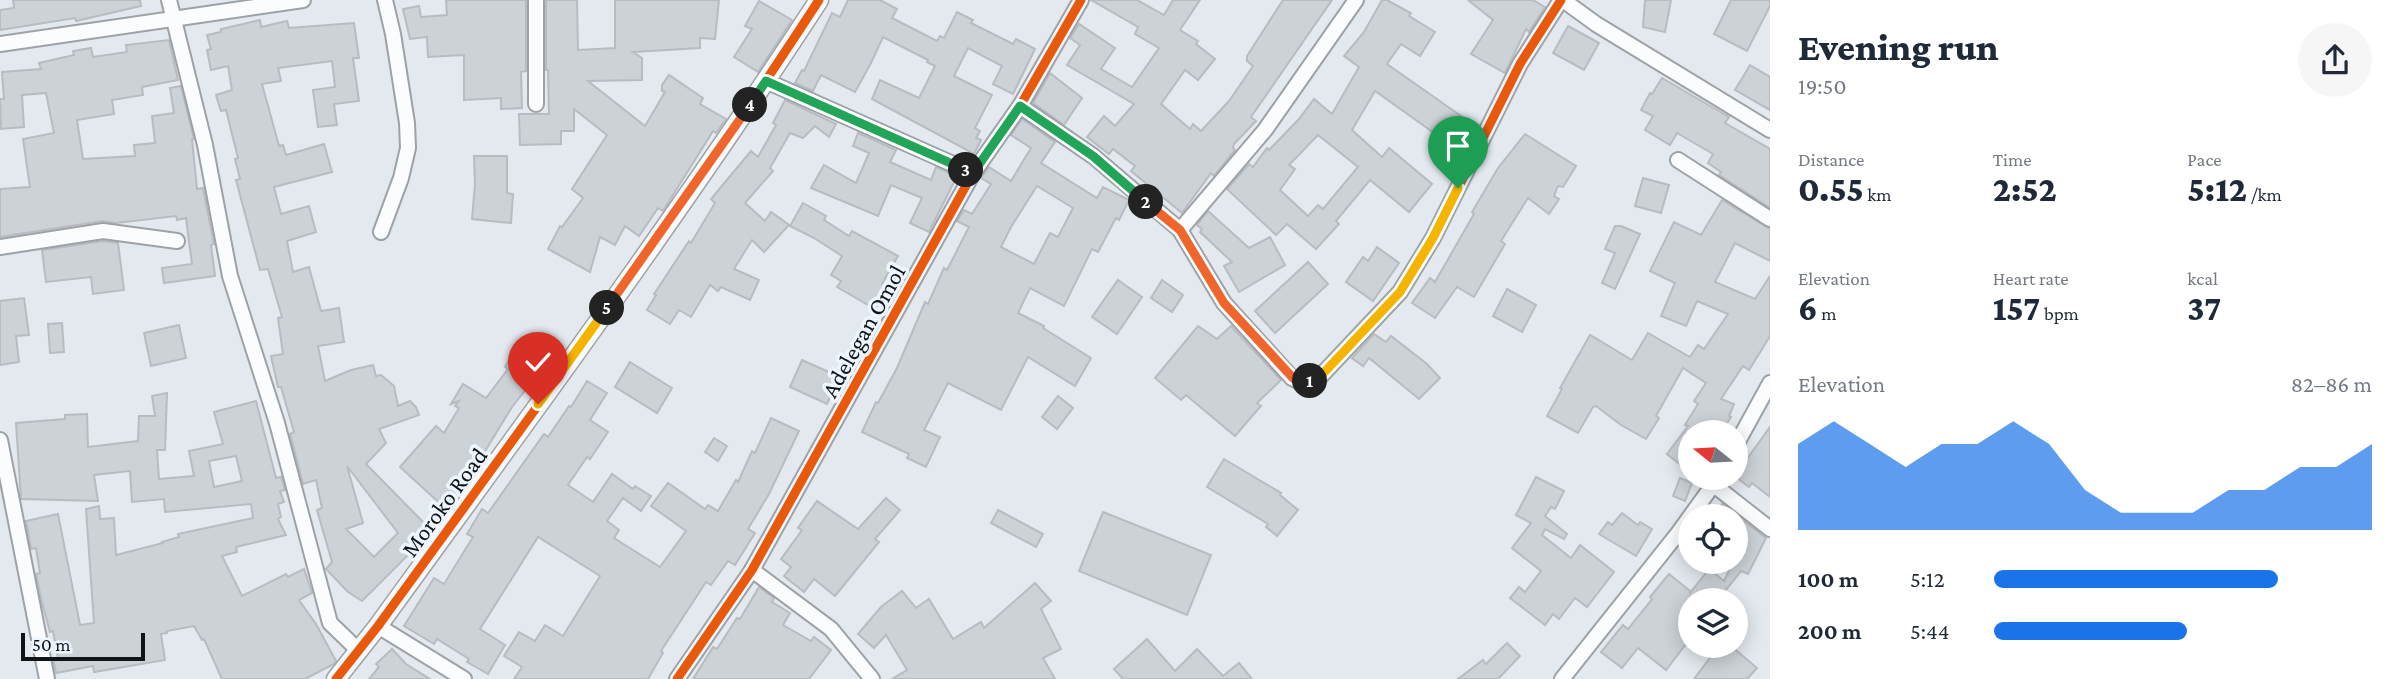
<!DOCTYPE html>
<meta charset="utf-8">
<style>
:root{--surface:#fff;--page:#f6f6f7;--text:#1f2937;--muted:#747a83;--accent:#1a73e8}
body{margin:0;font-family:"Crimson Pro",serif;background:var(--page);color:var(--text);height:100vh;display:flex;flex-direction:column;font-size:26px;white-space:nowrap}
*{box-sizing:border-box;margin:0}
p{font-size:23px;color:var(--muted)}
.icon{flex:none;width:38px;height:38px;fill:none;stroke:currentColor;stroke-width:2;stroke-linecap:round;stroke-linejoin:round}
.map{position:relative;flex:1;overflow:hidden}
.sheet{display:flex;flex-direction:column;background:var(--surface);width:630px}
.sheet>*{flex:none}
.needle{width:46px;rotate:288deg}
.controls{position:absolute;left:1678px;top:420px;display:grid;gap:14px}
.controls a{display:grid;place-items:center;width:70px;height:70px;border-radius:50%;background:var(--surface);box-shadow:0 4px 18px #0003;font-size:35px}
.scale{position:absolute;left:21px;bottom:18px;width:124px;box-sizing:border-box;padding-left:7px;border:4px solid #101417;border-top:0;font-size:19px;line-height:24px;white-space:nowrap;color:#101417;-webkit-text-stroke:5px #edf6ff;paint-order:stroke}
.pin{position:absolute;display:grid;place-items:center;width:60px;height:60px;color:#fff;margin:-72px -30px;border-radius:50% 50% 50% 0;rotate:-45deg;box-shadow:0 0 7px #0007}
.pin .icon{rotate:45deg}
.km{position:absolute;width:35px;height:35px;margin:-18px;border-radius:50%;background:#222;color:#fff;font-size:19px;line-height:35px;text-align:center}
.round{display:grid;place-items:center;flex:none;width:74px;height:74px;border-radius:37px;background:var(--page)}
.overview{display:flex;align-items:center;justify-content:space-between;height:119px;padding:0 28px}
h1{font-size:38px;font-weight:800;line-height:52px}
.stats{display:grid;grid-template-columns:repeat(3,1fr);gap:10px;height:119px;padding:7px 28px}
.stats div{display:grid;align-content:center}
.stats b{font-size:35px;font-weight:800}
.stats small{font-size:19px;font-weight:400}
.stats p{font-size:19px}
.chart{height:196px;padding:14px 28px}
.chart p{display:flex;justify-content:space-between}
.chart svg{width:100%;height:126px;margin-top:7px;fill:var(--accent);opacity:.7}
ul{padding:0 28px;list-style:none;font-size:23px}
li{display:grid;grid-template-columns:112px 84px 1fr;align-items:center;height:52px}
li i{height:18px;border-radius:9px;background:var(--accent)}
main{display:flex;flex:1;min-height:0}
.map>svg:first-child{display:block}
.building{fill:#cdd2d7;stroke:#b8bcc1;stroke-width:2;fill-rule:evenodd}
.lines{fill:none;stroke-linecap:round;stroke-linejoin:round}
.minor-casing{stroke:#9da2a6;stroke-width:18}
.tertiary-casing{stroke:#9da2a6;stroke-width:21}
.minor{stroke:#fbfcfd;stroke-width:14}
.tertiary{stroke:#fbfcfd;stroke-width:18}
.cycleway-casing{stroke:#edf6ff;stroke-width:13}
.cycleway{stroke:#e8590c;stroke-width:9}
.split-1-casing{stroke:#fff;stroke-width:14}
.split-2-casing{stroke:#fff;stroke-width:14}
.split-3-casing{stroke:#fff;stroke-width:14}
.split-4-casing{stroke:#fff;stroke-width:14}
.split-5-casing{stroke:#fff;stroke-width:14}
.split-6-casing{stroke:#fff;stroke-width:14}
.split-1{stroke:#f5b400;stroke-width:9}
.split-2{stroke:#f0652b;stroke-width:9}
.split-3{stroke:#22a559;stroke-width:9}
.split-4{stroke:#22a559;stroke-width:9}
.split-5{stroke:#f0652b;stroke-width:9}
.split-6{stroke:#f5b400;stroke-width:9}
.labels{text-anchor:middle;dominant-baseline:central;stroke-width:7;stroke-linejoin:round;paint-order:stroke}
.street-label{font-size:24px;fill:#101417;stroke:#edf6ff}
</style>
<main>
<div class="map">
<svg width="1770" height="679" viewBox="0 0 1770 679">
<rect width="100%" height="100%" fill="#e3e9ef"/>
<g class="building">
<path d="M13 0H140L141 6 76 21 75 18 0 30V10L14 8Z"/>
<path d="M446 0H526V71L521 72 522 108 501 109V98L464 100V55L428 57 427 37 410 39 403 9 419 6 421 17 447 15Z"/>
<path d="M546 0H577L578 50 615 48V0H719L715 39 700 38V48L633 52 642 58V80L588 81 645 126 665 92 662 91V85L669 75 703 98 700 104 726 119 716 133 713 131 663 211 658 208 639 236 625 226 615 245 600 237 590 272 548 249 560 226 562 227 583 198 572 189 607 135 574 109V131H561V144L520 145 519 114H549L548 70H546Z"/>
<path d="M848 0H880L897 9 892 18 937 41 940 36 944 38 957 12 973 20 971 23 1013 44 1016 39 1035 49 1013 94 993 84 1002 66 968 48 954 76 992 95 975 128 980 131 976 138 981 140 974 154 872 99 880 80 919 98 935 66 927 62 928 60 883 37 871 63 855 92 821 75 813 91 795 83 802 70 804 71 832 13 840 17Z"/>
<path d="M1091 0H1137L1164 15 1173 0H1200L1180 30 1198 41 1196 44 1215 59 1198 80 1185 70 1161 104 1190 129 1193 124 1201 131 1229 101 1253 66 1247 61V56L1283 0H1332L1251 117 1256 121 1234 144 1233 148 1235 150 1214 176 1211 173 1182 213 1131 171 1135 166 1113 149 1109 154 1087 137 1104 116 1115 126 1134 104 1067 65 1080 45 1070 38 1079 24 1115 48 1101 69 1132 87 1159 48 1135 34 1138 27Z"/>
<path d="M1382 0H1387L1411 13 1409 16 1435 32 1420 56 1401 44 1387 64 1461 116 1444 140 1375 91 1352 130 1382 157 1389 148 1432 184 1409 212 1370 180 1336 221 1339 224 1316 249 1287 224 1276 235 1227 189 1249 164 1253 167 1267 148 1269 150 1299 119 1314 99 1332 114 1359 67 1344 56 1364 32ZM1318 135 1358 167 1323 209 1318 205 1308 216 1280 190 1295 169 1289 165Z"/>
<path d="M1468 0H1533L1545 7 1529 32 1526 29 1505 73 1471 54 1493 20Z"/>
<path d="M1645 0H1671L1665 32 1643 27Z"/>
<path d="M1731 0H1770V6L1747 51 1714 34Z"/>
<path d="M759 1 792 20 758 72 734 57 752 29 745 26Z"/>
<path d="M260 20 261 27 287 21 289 28 354 23 359 58H353L359 101 334 104 337 125 318 127 313 90 335 87 332 61 278 68 281 81 262 84 279 146 283 145 286 155 324 144 332 172 274 187 281 214 309 206 316 232 287 241 293 272 309 267 321 311 339 308 344 342 318 346 325 381 351 370 373 365 376 376 381 375 394 386 398 406 410 401 416 407 419 415 379 429 386 443 366 464 432 531 362 601 348 592 326 569 332 562 317 510 322 508 316 480 303 484 290 434 294 432 281 387H278L271 356 283 354 278 318 282 317 268 269 260 270 236 180 240 179 235 159 238 158 226 110 221 111 216 95 232 90 228 66 211 70 207 50 211 49 207 35 221 32V29ZM347 466 398 533 374 557 346 529 363 523Z"/>
<path d="M1568 26 1599 43 1584 70 1553 53Z"/>
<path d="M169 40 178 80 142 87 143 95 112 100 114 114 77 120 83 159 135 156 134 145 155 143 152 116 174 113 170 88 181 86 194 139H192L197 189 203 188 214 244 211 245 215 276 164 283 162 268 192 264 186 218 177 220 176 216 116 223 102 221 0 237V189L30 187 23 139 54 133 46 93 22 95 24 127 1 129 0 99H4L2 72 41 69 39 63 74 55 73 51 91 48 93 57 127 52 126 45Z"/>
<path d="M1750 65 1770 77V110L1735 90Z"/>
<path d="M1050 73 1082 98 1064 125 1033 103Z"/>
<path d="M1662 78 1729 117 1725 123 1770 149V208L1719 175 1721 172 1708 163 1713 154 1677 133 1670 145 1645 130 1653 116 1641 110 1650 93 1652 94Z"/>
<path d="M785 100 836 124 829 137 815 126 803 138 790 133 770 168 773 171 745 203 765 221 771 212 789 225 764 252 752 240 734 269 759 280 750 300 721 287 718 291 710 285 691 317 679 310 670 324 647 310 656 295 654 294 689 241 691 243 715 203 711 199 751 151 758 157 776 125 773 123Z"/>
<path d="M1022 119 1055 142 1041 163 1097 198 1103 187 1129 200 1119 220 1116 218 1098 252 1092 249 1064 306 1030 288 1018 313 1044 326 1043 328 1091 358 1075 386 1028 357 1001 410 948 383 924 430 940 437 926 467 907 458 909 454 862 432 876 402 878 403 897 368 925 302 928 304 944 268 947 270 969 227 957 221 964 210 972 214 991 184 981 178 989 167 1011 181 1031 148 1011 135ZM1037 186 1073 208 1058 237 1050 233 1034 264 1001 247 1011 227Z"/>
<path d="M858 133 896 150 890 162 931 180 936 167 957 176 929 232 910 223 922 198 891 185 878 216 811 188 824 165 856 183 869 153 853 146Z"/>
<path d="M1525 134 1576 166 1563 187 1558 186 1554 196 1559 199 1549 214 1528 198 1501 241 1505 244 1474 297 1457 287 1435 318 1412 303 1430 278 1435 282 1474 214 1472 212 1498 168Z"/>
<path d="M474 156H507V193L513 194 511 223 472 219 475 184Z"/>
<path d="M1643 178 1669 185 1661 213 1635 206Z"/>
<path d="M1722 200 1770 229V261L1735 243 1715 282 1755 299 1770 276V336L1749 370 1743 366 1721 399 1734 404 1729 416 1731 417 1721 432H1690V454L1682 466 1667 454 1688 426 1685 425 1698 404 1694 401 1706 383 1683 368 1656 416 1659 418 1646 439 1621 425 1596 406 1593 407 1578 433 1547 416 1562 389 1560 388 1590 335 1632 360 1648 333 1690 357 1698 345 1704 349 1728 314 1697 301 1686 326 1661 316 1675 283 1650 271 1674 222 1701 235Z"/>
<path d="M803 203 826 216 824 220 849 236 852 231 898 256 882 284 889 288 881 303 879 302 875 309 837 287 841 281 831 275 842 256 814 238 790 226Z"/>
<path d="M1208 211 1249 248 1270 237 1285 265 1239 292 1224 266 1232 262 1200 232 1202 229 1197 225Z"/>
<path d="M1615 226H1621L1640 234 1615 289 1602 283 1615 253 1605 249Z"/>
<path d="M103 241 118 243 124 290 93 294 91 277 46 282 42 250Z"/>
<path d="M1377 247 1399 263 1373 301 1346 282 1363 257 1368 261Z"/>
<path d="M1308 262 1328 284 1275 333 1255 311Z"/>
<path d="M1118 280 1142 297 1117 334 1092 317Z"/>
<path d="M1162 280 1183 295 1172 312 1151 298Z"/>
<path d="M1507 289 1536 305 1522 332 1493 316Z"/>
<path d="M24 298 29 335 16 336 19 362 0 365V301Z"/>
<path d="M62 323 64 352 50 353 48 324Z"/>
<path d="M179 325 186 358 151 366 144 333Z"/>
<path d="M1198 326 1217 339 1231 326 1281 380 1257 403 1261 406 1235 436 1186 395 1181 400 1155 378Z"/>
<path d="M1374 334 1386 342 1391 336 1427 364 1440 378 1419 399 1369 358 1363 366 1352 358Z"/>
<path d="M519 344 538 356 520 384 527 388 512 407 473 471 462 483 465 486 445 508 400 467 436 426 444 433 459 408 455 406 459 401 451 404 463 384 486 398 508 369 505 367Z"/>
<path d="M802 360 840 377 827 404 790 387Z"/>
<path d="M630 362 672 388 657 413 615 387Z"/>
<path d="M587 381 607 393 590 420 608 432 590 459 587 457 568 485 593 502 612 474 633 489 635 486 651 496 641 511 623 498 607 521 619 530 614 538 660 567 686 531 651 506 668 483 705 509 708 505 718 511 736 480 738 482 752 451 755 453 771 418 799 431 769 494 748 529 755 533 735 565 728 561 711 585 706 582 661 651 663 653 648 679H514L522 667 504 656 519 632 535 641 545 625 563 636 600 576 538 537 480 629 505 645 488 674 467 662 469 659 437 639 434 644 404 626 434 578 444 584 473 537 467 534 482 509 488 513 544 434 548 437 569 406 571 407Z"/>
<path d="M167 393 165 450H157L159 479 194 476 189 451 223 444 214 412 256 401 276 478 281 477 285 490 280 491 284 502 278 504 281 517 278 519 286 535 236 547 237 552 222 556 242 596 286 574 288 577 304 569 312 593 299 600 316 624 336 661 334 664 305 679H222L204 639 202 640 194 626 167 631V633L161 634 165 660 94 672 93 666 56 673 53 659 58 658 53 631 50 632 41 599 36 574 40 573 36 548 31 549 26 521 58 514 80 625 94 623 86 509 99 506 100 519 114 518 116 555 163 543 162 542 179 537 178 534 253 518 251 504 165 512 164 499 132 502 130 471 94 475 98 501 21 499 16 423 65 419V415L87 414 88 447 138 441 139 416H155L152 396ZM236 456 242 481 214 487 209 461Z"/>
<path d="M1058 396 1073 408 1057 429 1042 417Z"/>
<path d="M1770 427V497L1752 483 1749 487 1736 477V474Z"/>
<path d="M714 438 727 446 718 461 705 452Z"/>
<path d="M1224 459 1281 493 1280 495 1298 510 1277 536 1266 527 1268 524 1207 487Z"/>
<path d="M1536 477 1564 491 1555 509 1551 507 1545 516 1567 534 1564 539 1545 529 1542 535 1571 558 1580 545 1614 572 1587 607 1575 598 1559 619 1553 614 1545 625 1510 598 1519 587 1525 592 1541 571 1512 548 1531 523 1516 515Z"/>
<path d="M1680 478 1692 483 1685 501 1673 496Z"/>
<path d="M886 498 900 510 875 539 879 542 835 596 814 579 804 592 784 576 791 567 781 559 802 530 798 528 817 501 858 529Z"/>
<path d="M1722 504 1766 538 1748 574 1741 571 1718 600H1690V639L1666 670 1638 648 1622 668 1601 652 1623 625 1628 629 1652 599 1650 597 1669 574 1690 591V593L1709 569 1724 581 1733 562H1736V516H1714Z"/>
<path d="M998 510 1043 534 1036 547 991 523Z"/>
<path d="M1103 512 1211 555 1187 615 1079 571Z"/>
<path d="M1622 513 1638 525 1640 522 1652 529 1636 556 1599 534 1608 522 1612 525Z"/>
<path d="M1035 583 1051 601 1041 609 1061 649 1043 658 1055 679H892L907 670 886 635 874 648 858 634 881 607 902 591 916 608 929 599 953 639 981 622 984 628Z"/>
<path d="M759 587 774 598 772 602 790 613 783 625 811 641 814 637 831 650 809 679H693L713 647 717 649 737 618 740 619Z"/>
<path d="M1147 639 1175 671 1197 649 1223 676 1239 663 1252 679H1123L1114 669Z"/>
<path d="M1507 643 1520 656 1498 679H1458L1483 660 1486 664Z"/>
<path d="M1700 646H1731L1757 668 1747 679H1694L1712 655Z"/>
<path d="M392 649 406 664 430 679H369L379 667 376 664Z"/>
</g>
<g class="lines">
<g class="minor-casing">
<g id="minor">
<path d="M169 0 205 145 230 276 277 423 330 623 359 651"/>
<path d="M536 0V104"/>
<path d="M1563 0 1596 24 1770 130"/>
<path d="M0 44 303 0"/>
<path d="M766 81 973 173"/>
<path d="M1020 106 1093 156 1180 230 1224 303 1292 378 1300 382 1316 381 1400 292 1433 238 1520 64 1561 0"/>
<path d="M1678 160 1770 219"/>
<path d="M1180 230 1265 130 1356 0"/>
<path d="M381 232 401 178 408 148 407 123 393 34 385 0"/>
<path d="M0 247 103 231 177 241"/>
<path d="M0 440 47 679"/>
<path d="M1736 445 1770 383"/>
<path d="M1714 485 1770 529"/>
<path d="M752 570 831 629 872 679"/>
<path d="M378 626 464 679"/>
<path d="M677 679 752 570 973 173 1020 106 1081 0"/>
<path d="M1562 679 1679 532 1718 478"/>
</g>
</g>
<g class="tertiary-casing">
<path id="tertiary" d="M336 679 378 626C528 419 680 214 819 0"/>
</g>
<use href="#minor" class="minor"/>
<use href="#tertiary" class="tertiary"/>
<g class="cycleway-casing">
<g id="cycleway">
<path d="M1020 106 1093 156 1180 230 1224 303 1292 378 1300 382 1316 381 1400 292 1433 238 1520 64 1561 0"/>
<path d="M336 679 378 626C528 419 680 214 819 0"/>
<path d="M677 679 752 570 973 173 1020 106 1081 0"/>
</g>
</g>
<use href="#cycleway" class="cycleway"/>
</g>
<g class="lines">
<g class="split-1-casing">
<path id="split-1" d="M1310 381H1316L1400 292 1433 238 1458 188"/>
</g>
<g class="split-2-casing">
<path id="split-2" d="M1146 202 1180 230 1224 303 1293 378 1300 382 1310 381"/>
</g>
<g class="split-3-casing">
<path id="split-3" d="M966 170 973 173 1020 106 1093 156 1146 202"/>
</g>
<g class="split-4-casing">
<path id="split-4" d="M750 105 766 81 966 170"/>
</g>
<g class="split-5-casing">
<path id="split-5" d="M607 308 750 105"/>
</g>
<g class="split-6-casing">
<path id="split-6" d="M538 404 607 308"/>
</g>
<use href="#split-1" class="split-1"/>
<use href="#split-2" class="split-2"/>
<use href="#split-3" class="split-3"/>
<use href="#split-4" class="split-4"/>
<use href="#split-5" class="split-5"/>
<use href="#split-6" class="split-6"/>
</g>
<g class="labels">
<g class="street-label">
<text transform="translate(863 331) rotate(-61)">Adelegan Omol</text>
<text transform="translate(444 502) rotate(-54)">Moroko Road</text>
</g>
</g>
</svg>
<div class="controls">
<a><svg class="needle" viewBox="-14 -14 28 28"><path d="M0-13l5 13h-10z" fill="#e53935"/><path d="M0 13l5-13h-10z" fill="#747a83"/></svg></a>
<a><svg class="icon" aria-label="locate" viewBox="0 0 24 24"><circle cx="12" cy="12" r="6"/><path d="M12 2v4M12 18v4M2 12h4M18 12h4"/></svg></a>
<a><svg class="icon" aria-label="layers" viewBox="0 0 24 24"><path d="M12 4l9 5-9 5-9-5zM3 14l9 5 9-5"/></svg></a>
</div>
<div class="scale">50 m</div>
<div class="pin" style="left:1458px;top:188px;background:#1e9e55"><svg class="icon" aria-label="arrive" viewBox="0 0 24 24"><path d="M6 21V4h12l-3 4 3 4H6"/></svg></div>
<div class="pin" style="left:538px;top:404px;background:#d93025"><svg class="icon" aria-label="check" viewBox="0 0 24 24"><path d="M5 12l5 5 9-10"/></svg></div>
<b class="km" style="left:1310px;top:381px">1</b>
<b class="km" style="left:1146px;top:202px">2</b>
<b class="km" style="left:966px;top:170px">3</b>
<b class="km" style="left:750px;top:105px">4</b>
<b class="km" style="left:607px;top:308px">5</b>
</div>
<section class="sheet">
<div class="overview"><div><h1>Evening run</h1><p>19:50</p></div><a class="round"><svg class="icon" aria-label="share" viewBox="0 0 24 24"><path d="M12 15V3M7 8l5-5 5 5M5 13v7h14v-7"/></svg></a></div>
<div class="stats">
<div><p>Distance</p><b>0.55<small> km</small></b></div>
<div><p>Time</p><b>2:52</b></div>
<div><p>Pace</p><b>5:12<small> /km</small></b></div>
</div>
<div class="stats">
<div><p>Elevation</p><b>6<small> m</small></b></div>
<div><p>Heart rate</p><b>157<small> bpm</small></b></div>
<div><p>kcal</p><b>37</b></div>
</div>
<div class="chart"><p><span>Elevation</span>82–86 m</p>
<svg viewBox="0 0 160 44" preserveAspectRatio="none"><path d="M0 44V14L10 6L20 14L30 22L40 14L50 14L60 6L70 14L80 30L90 38L100 38L110 38L120 30L130 30L140 22L150 22L160 14V44z"/></svg>
</div>
<ul>
<li><b>100 m</b>5:12<i style="width:75%"></i></li>
<li><b>200 m</b>5:44<i style="width:51%"></i></li>
</ul>
</section>
</main>
